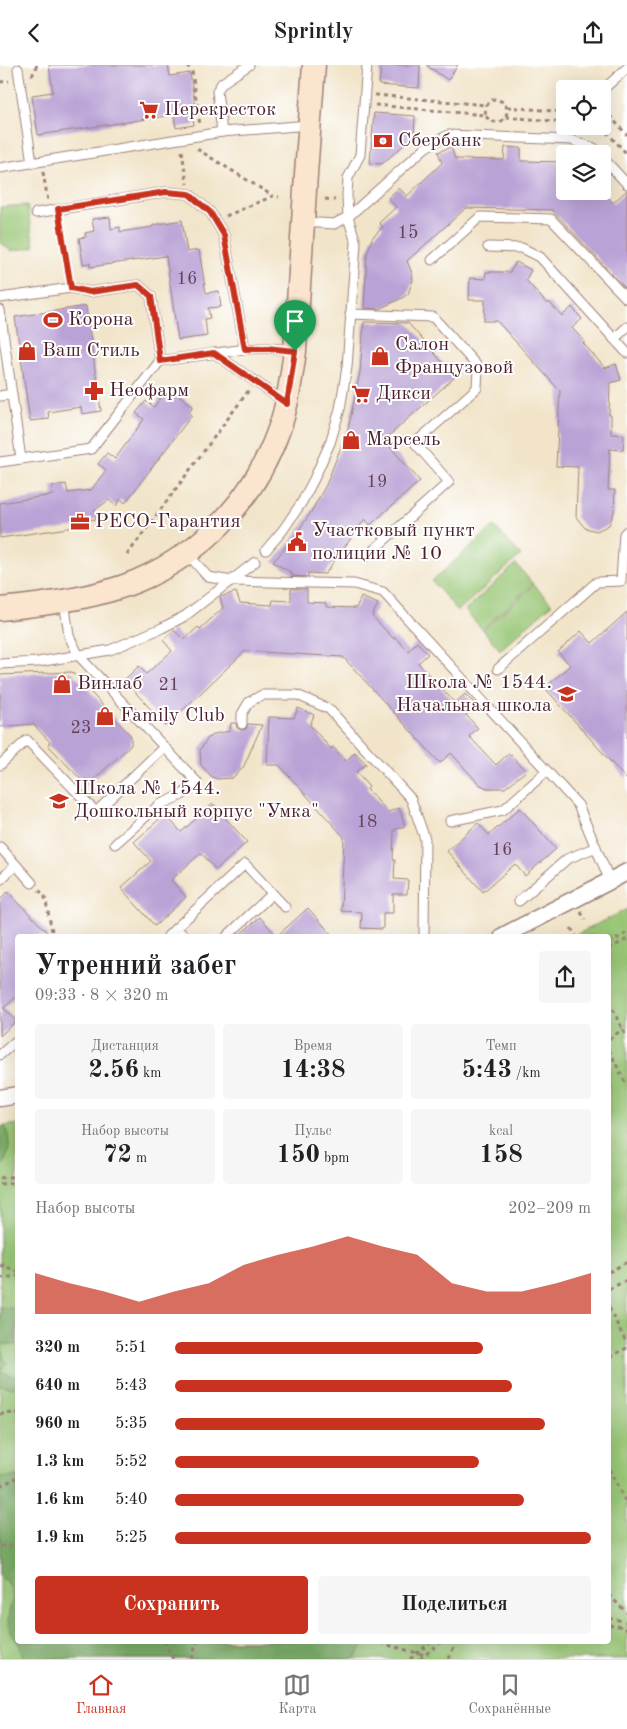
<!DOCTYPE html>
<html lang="ru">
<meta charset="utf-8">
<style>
:root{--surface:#fff;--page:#f6f6f6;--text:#202124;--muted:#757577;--line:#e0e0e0;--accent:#c8321e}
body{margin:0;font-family:"Old Standard TT",serif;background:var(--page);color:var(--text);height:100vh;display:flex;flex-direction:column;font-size:19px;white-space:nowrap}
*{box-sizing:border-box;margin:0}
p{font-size:16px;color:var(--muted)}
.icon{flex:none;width:28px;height:28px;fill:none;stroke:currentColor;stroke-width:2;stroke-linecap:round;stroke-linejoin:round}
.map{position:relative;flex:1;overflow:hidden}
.panel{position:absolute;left:15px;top:869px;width:596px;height:710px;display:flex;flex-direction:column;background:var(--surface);border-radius:5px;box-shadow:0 5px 20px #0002}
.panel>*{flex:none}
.buttons{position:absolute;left:556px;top:15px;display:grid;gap:10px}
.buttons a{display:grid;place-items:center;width:55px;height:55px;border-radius:5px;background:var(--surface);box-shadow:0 5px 20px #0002;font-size:25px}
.pin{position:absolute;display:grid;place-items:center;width:42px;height:42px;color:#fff;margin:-51px -21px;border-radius:50% 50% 50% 0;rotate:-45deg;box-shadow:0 0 5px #0007}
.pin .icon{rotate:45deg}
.round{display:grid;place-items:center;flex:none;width:52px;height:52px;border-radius:5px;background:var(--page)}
.overview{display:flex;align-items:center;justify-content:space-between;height:85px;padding:0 20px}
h1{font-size:28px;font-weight:600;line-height:38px}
.metrics{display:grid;grid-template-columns:repeat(3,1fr);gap:8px;height:85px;padding:5px 20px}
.metrics div{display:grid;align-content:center;border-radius:5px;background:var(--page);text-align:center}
.metrics b{font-size:25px;font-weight:600}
.metrics small{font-size:14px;font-weight:400}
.metrics p{font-size:14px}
.chart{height:140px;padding:10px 20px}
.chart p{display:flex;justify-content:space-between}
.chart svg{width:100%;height:90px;margin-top:5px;fill:var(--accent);opacity:.7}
.primary-button{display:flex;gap:10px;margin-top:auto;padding:10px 20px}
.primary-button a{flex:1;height:58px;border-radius:5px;background:var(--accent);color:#fff;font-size:20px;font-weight:600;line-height:58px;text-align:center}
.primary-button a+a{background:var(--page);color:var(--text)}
ul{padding:0 20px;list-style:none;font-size:16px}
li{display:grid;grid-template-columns:80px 60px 1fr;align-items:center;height:38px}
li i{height:12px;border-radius:6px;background:var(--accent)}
header{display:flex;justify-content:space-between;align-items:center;height:65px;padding:0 20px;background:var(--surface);font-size:22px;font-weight:600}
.menu{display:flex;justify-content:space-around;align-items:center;height:70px;border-top:1px solid var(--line);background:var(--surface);font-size:14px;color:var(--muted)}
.menu a{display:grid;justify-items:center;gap:2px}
.menu .active{color:var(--accent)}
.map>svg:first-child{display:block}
.green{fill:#98c674;stroke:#717250}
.forest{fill:#7aab66;stroke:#626548}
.building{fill:#b9a2d5}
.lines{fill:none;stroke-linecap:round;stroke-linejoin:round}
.lane-casing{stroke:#9e827a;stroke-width:11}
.street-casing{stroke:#9e827a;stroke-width:19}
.secondary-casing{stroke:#9e827a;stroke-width:25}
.path{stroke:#9e827a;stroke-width:3;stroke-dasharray:4 4;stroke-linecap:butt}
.lane{stroke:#fff;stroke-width:9}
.street{stroke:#fff;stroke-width:16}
.secondary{stroke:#fbe5cf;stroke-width:22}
.route-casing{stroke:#fff;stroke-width:10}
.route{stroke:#c8321e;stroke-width:6}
.labels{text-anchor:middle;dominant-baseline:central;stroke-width:4;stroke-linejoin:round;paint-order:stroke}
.number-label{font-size:18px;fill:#664056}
.poi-label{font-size:20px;fill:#4a1f2b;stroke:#fff;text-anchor:start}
</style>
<header><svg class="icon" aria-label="back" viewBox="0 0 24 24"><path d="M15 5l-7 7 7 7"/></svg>Sprintly<svg class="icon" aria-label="share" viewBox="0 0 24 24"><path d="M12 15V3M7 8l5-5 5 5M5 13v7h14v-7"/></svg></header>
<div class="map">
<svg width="627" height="1594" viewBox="0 0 627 1594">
<rect width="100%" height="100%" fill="#fff"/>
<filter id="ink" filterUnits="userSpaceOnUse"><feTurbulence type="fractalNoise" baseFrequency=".02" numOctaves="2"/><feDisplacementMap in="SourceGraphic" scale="10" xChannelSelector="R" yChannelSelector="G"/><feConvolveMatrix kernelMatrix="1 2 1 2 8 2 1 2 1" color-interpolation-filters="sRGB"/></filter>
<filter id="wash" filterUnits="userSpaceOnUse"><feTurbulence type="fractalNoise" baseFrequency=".0096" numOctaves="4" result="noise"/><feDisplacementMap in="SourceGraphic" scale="20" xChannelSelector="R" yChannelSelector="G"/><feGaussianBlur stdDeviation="1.12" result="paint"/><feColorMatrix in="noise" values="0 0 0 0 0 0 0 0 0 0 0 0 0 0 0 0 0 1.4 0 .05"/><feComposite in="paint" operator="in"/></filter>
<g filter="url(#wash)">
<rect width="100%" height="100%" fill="#f1e4c9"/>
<g class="green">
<path d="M27 140 34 182 11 186 0 177V142Z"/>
<path d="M494 461 521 490 458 546 432 516Z"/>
<path d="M516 499 533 519 482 564 465 545Z"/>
<path d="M534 520 552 539 500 585 483 565Z"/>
<path d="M627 844V1594H0V1062L17 1059 18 1576H609V871H574Z"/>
</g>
<g class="forest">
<path d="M5 1061C11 1077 10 1083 4 1099L0 1101V1062Z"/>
<path d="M0 1242 17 1244V1280L2 1279V1290L7 1298 0 1306 17 1313V1318L14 1323 0 1321Z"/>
<path d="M17 1411 18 1576H366L354 1594H24C22 1589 21 1583 19 1579 16 1574 11 1570 10 1565 2 1542 26 1532 0 1511V1413Z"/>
</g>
<g id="blocks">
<g class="building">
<path d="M49 0H168L170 11 190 8 196 47H192L194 60 176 63 174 50 38 70 32 30 53 27Z"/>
<path d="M381 0H420L419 23 379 20Z"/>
<path d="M426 0H458L448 15Z"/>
<path d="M374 48 415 51 414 71 382 99 370 98Z"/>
<path d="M451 82 455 94 504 95 505 82 521 83V96L565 97V126H602L613 138 627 125V225L552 145 466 143 407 196 412 208 413 215 408 229 402 233 379 244 364 243 367 189 372 173 383 162 379 158 396 142 388 133 399 123 407 131 442 98 438 87Z"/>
<path d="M110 152 111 164 120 162V167L153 162V160L182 155 187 187 199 185 206 228 219 226 221 242 208 243 210 253 205 254 207 271 178 275 166 191 90 202V198L83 199 79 173 86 172 85 168 94 166 92 154Z"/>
<path d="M516 197 531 205 526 215 547 239 549 237 562 251 572 242 582 254 572 263 585 277 583 278 605 303 616 299 621 315 610 318 609 350H611V369L624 370 623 385 610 384 608 425H615L614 447 609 460 597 466 585 463 576 452 578 402 556 401 560 326 497 256H484L485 235H469L470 213 485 214 486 207H510Z"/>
<path d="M86 241 101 346 82 349 81 342 48 347 49 354 30 356 15 252Z"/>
<path d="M364 257 408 258 455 312 384 375 420 416 370 460 365 454 325 509 308 508V512L292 511V508L273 497 293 474 311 447 326 420 348 364 360 307Z"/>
<path d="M172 325 193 341 189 347 192 350 125 438 121 434 116 441 109 435 95 445 96 454 89 455V460L0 473V438L53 430 52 421 66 419 68 428 91 425 106 405 98 399 107 388 115 394 144 354 136 348 146 336 154 342 164 328 168 331Z"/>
<path d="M291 524H307V537L326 538V542L356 543 361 532 378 539 372 551 394 574 395 572 408 586 417 577 428 589 418 598 455 638 465 629 476 640 466 650 478 663 469 671 496 700 509 688 526 706 505 723H487L479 719 451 688 440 698 343 592 245 586 166 661 124 615 139 601 146 609 172 586 163 575 174 565 184 575 198 562 200 564 223 543 220 532 236 527 240 538 272 540 273 535 291 536Z"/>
<path d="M627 547V715L545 623 570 600 558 587 581 566 592 578Z"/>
<path d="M72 607 131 671V680L87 721 48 680 50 677 33 659 0 662V610Z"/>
<path d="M298 643 314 650 310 660 331 684 333 682 346 696 355 687 366 699 356 707 369 722 367 724 388 747 399 743 405 761 394 765 393 795H395L394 814 408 815 407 829H393V848H383V864L361 863 362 847 341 846 344 772 279 700H267L269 652 294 653Z"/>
<path d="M231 658H236L237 663 242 665 246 664 248 659 262 660 243 703 232 713 217 714 211 711 201 700 200 685 208 673 214 669 230 666Z"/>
<path d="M213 739 247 777 216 805 201 788 171 815 186 832 155 861 121 823 151 796 134 777 165 749 181 767Z"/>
<path d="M520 743 556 784 525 811 515 799 483 827 447 786 478 758 489 770Z"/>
<path d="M8 827 51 871H18V930L4 943 16 956 0 971V834Z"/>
<path d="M308 843 333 871H238L260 852 277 871Z"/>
</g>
</g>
</g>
<g filter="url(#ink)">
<use href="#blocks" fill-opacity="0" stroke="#9e827a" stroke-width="1"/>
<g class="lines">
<g class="lane-casing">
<g id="lane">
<path d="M18 4 32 98"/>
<path d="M607 21 627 3"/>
<path d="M222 67 217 26 222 18 249 0"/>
<path d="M602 92 627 119"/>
<path d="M0 103 222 67 309 60"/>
<path d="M36 148 166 127 189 129 210 147 224 170 245 284"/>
<path d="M303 157 334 159 348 152 426 82 448 70 571 75 594 83 599 89"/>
<path d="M488 182 522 183 540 192 627 288"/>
<path d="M432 195 480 152 551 154 627 234"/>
<path d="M0 233 71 223 90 227 138 220 151 231 160 296 91 384 0 397"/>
<path d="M0 245 21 394"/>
<path d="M350 249 433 252 478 302 477 323 415 378 449 417 367 491"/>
<path d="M614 274 627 262"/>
<path d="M214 288 286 338"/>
<path d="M160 296 245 284 266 283 295 285"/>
<path d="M0 331 12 329"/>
<path d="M266 485 283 465 302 437 314 414 330 378 340 344 347 302 356 178 348 152 347 130 348 113 360 90 367 0"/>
<path d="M187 488 208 512 232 516 354 519 383 527 578 740 610 816"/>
<path d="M64 535 69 571 79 591 197 717 182 730 159 740 115 779"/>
<path d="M0 599 38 597 110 585 162 563 185 551 255 497"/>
<path d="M498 604 597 517 621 516 624 469 627 466"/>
<path d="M242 659V649L249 637 262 630H297L329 644 411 734 425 774 424 871"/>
<path d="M0 700 27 675 96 747 164 682"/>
<path d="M450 756 503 745 547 706"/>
<path d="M0 782 32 818"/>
<path d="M0 815 16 800"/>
<path d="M519 836 567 794 596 782"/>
<path d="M168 871 176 863"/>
<path d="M184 871 176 863 245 799 285 842"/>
<path d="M227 871 272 829"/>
<path d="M0 990 18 974"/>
</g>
</g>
<g class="street-casing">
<g id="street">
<path d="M503 871 627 807"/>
<path d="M0 1033 18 1030"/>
</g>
</g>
<g class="secondary-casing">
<path id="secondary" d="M0 544C43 540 97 533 137 516 203 488 254 434 278 367 288 341 291 313 295 286L306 109 314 0"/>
</g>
<g class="path">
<path d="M187 0 192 7 200 60"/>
<path d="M32 11 37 0"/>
<path d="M0 17 9 16"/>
<path d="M375 30 486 40"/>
<path d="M375 40 485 50C495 65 514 54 504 37L494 34 486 40 485 50"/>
<path d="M507 42 565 47"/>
<path d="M602 50H609L627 70"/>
<path d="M506 52 565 57"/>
<path d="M601 61 627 89"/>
<path d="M197 84 273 131"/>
<path d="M182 86 187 119"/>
<path d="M43 107 48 136"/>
<path d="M325 134 335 135"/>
<path d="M226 151 273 131 279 132"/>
<path d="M59 155 69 213"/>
<path d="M127 490 249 325"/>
<path d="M39 825 45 832 53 871"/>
<path d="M581 847 585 855"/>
<path d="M571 863 576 871"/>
<path d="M609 878 627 868"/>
<path d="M609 884 627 874"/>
<path d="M609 937 627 973"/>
<path d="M609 974 623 964"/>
<path d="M609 985 627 1021"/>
<path d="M0 1113 18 1111"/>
<path d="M0 1119 18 1118"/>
<path d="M0 1200 18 1206"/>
<path d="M609 1207 627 1197"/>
<path d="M0 1213 18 1211"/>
<path d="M609 1224 627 1215"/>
<path d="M609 1243 627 1279"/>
<path d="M609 1292 627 1283"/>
<path d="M0 1349 18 1348"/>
<path d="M609 1404 627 1440"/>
<path d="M0 1421 18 1412"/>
<path d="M0 1481H18"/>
<path d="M609 1530 627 1548"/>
<path d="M609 1553 627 1557"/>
<path d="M609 1560 624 1562 627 1565"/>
<path d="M164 1576 173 1594"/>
<path d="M373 1576 425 1590"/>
<path d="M192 1594 197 1576"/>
<path d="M410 1594 432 1576"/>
<path d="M420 1594 442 1576"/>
<path d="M449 1594 456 1576"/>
</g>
<use href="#lane" class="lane"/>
<use href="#street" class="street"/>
<use href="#secondary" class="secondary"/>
</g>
</g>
<g class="lines" filter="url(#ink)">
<g class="route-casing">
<path id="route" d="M166 127 189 129 210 147 224 170 245 284 266 283 295 286 287 339 214 288 160 296 151 231 138 220 90 227 71 223 58 144Z"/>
</g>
<use href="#route" class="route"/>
</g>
<defs>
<g id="supermarket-bare" transform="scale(1.5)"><path d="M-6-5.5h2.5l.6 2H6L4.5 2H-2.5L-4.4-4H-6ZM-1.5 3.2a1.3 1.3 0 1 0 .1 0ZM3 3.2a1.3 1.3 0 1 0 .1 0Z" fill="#c8321e" stroke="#fff" stroke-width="2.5" paint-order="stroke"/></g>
<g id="bank-bare" transform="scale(1.5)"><path d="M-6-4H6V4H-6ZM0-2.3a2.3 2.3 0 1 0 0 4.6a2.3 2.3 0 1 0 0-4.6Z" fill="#c8321e" stroke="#fff" stroke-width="2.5" paint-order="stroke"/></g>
<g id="stadium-bare" transform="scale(1.5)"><path d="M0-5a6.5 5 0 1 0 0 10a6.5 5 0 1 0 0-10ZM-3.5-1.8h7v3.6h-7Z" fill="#c8321e" stroke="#fff" stroke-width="2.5" paint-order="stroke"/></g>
<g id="shop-bare" transform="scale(1.5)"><path d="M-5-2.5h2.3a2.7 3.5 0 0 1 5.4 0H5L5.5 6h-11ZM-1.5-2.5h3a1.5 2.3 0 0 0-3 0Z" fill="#c8321e" stroke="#fff" stroke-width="2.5" paint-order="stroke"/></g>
<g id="pharmacy-bare" transform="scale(1.5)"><path d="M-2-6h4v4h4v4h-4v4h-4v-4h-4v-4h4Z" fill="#c8321e" stroke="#fff" stroke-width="2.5" paint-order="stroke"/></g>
<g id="office-bare" transform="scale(1.5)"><path d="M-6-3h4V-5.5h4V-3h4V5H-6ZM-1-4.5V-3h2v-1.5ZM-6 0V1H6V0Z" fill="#c8321e" stroke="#fff" stroke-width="2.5" paint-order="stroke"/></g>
<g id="civic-bare" transform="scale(1.5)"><path d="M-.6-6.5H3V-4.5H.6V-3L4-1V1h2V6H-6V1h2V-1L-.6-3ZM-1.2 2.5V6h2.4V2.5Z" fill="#c8321e" stroke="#fff" stroke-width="2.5" paint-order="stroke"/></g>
<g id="school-bare" transform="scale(1.5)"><path d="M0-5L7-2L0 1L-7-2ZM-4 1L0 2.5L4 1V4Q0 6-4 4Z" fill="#c8321e" stroke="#fff" stroke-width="2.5" paint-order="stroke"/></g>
</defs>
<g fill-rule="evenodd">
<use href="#supermarket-bare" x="149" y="45"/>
<use href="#bank-bare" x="383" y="76"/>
<use href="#stadium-bare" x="53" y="255"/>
<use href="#shop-bare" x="27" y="286"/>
<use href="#shop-bare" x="380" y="291"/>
<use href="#pharmacy-bare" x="94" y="326"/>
<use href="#supermarket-bare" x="361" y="329"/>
<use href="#shop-bare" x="351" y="375"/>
<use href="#office-bare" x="80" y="457"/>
<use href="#civic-bare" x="297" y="477"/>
<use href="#shop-bare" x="62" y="619"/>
<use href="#school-bare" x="567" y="629"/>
<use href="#shop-bare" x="105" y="651"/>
<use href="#school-bare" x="59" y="736"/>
</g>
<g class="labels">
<g class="number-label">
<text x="408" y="168">15</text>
<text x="187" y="214">16</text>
<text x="377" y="417">19</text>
<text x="169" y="620">21</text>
<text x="81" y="663">23</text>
<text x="367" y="757">18</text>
<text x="502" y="785">16</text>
</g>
<g class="poi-label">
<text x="164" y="45">Перекресток</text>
<text x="398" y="76">Сбербанк</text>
<text x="68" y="255">Корона</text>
<text x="395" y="280">Салон<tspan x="395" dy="23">Французовой</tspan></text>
<text x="42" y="286">Ваш Стиль</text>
<text x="109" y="326">Неофарм</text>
<text x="376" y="329">Дикси</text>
<text x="366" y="375">Марсель</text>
<text x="95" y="457">РЕСО-Гарантия</text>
<text x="312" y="466">Участковый пункт<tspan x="312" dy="23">полиции № 10</tspan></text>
<text x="552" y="618" text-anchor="end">Школа № 1544.<tspan x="552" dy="23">Начальная школа</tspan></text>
<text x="77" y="619">Винлаб</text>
<text x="120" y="651">Family Club</text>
<text x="74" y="724">Школа № 1544.<tspan x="74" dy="23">Дошкольный корпус "Умка"</tspan></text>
</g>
</g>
</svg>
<div class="buttons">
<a><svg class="icon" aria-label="locate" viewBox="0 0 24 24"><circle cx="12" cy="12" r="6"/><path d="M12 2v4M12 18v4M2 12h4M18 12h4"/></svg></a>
<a><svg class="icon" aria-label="layers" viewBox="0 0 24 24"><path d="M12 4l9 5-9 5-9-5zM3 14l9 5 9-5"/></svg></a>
</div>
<div class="pin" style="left:295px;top:286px;background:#1e9e55"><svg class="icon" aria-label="arrive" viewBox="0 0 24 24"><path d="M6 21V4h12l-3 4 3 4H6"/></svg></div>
<section class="panel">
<div class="overview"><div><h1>Утренний забег</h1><p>09:33 · 8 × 320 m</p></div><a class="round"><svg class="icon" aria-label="share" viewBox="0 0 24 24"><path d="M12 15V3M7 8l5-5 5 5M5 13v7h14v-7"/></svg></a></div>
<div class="metrics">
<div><p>Дистанция</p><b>2.56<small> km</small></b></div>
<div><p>Время</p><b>14:38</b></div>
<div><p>Темп</p><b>5:43<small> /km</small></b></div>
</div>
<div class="metrics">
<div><p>Набор высоты</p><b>72<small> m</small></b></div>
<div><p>Пульс</p><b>150<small> bpm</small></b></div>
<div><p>kcal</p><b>158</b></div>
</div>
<div class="chart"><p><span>Набор высоты</span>202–209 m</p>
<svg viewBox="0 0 160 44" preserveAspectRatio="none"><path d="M0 44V24L10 29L20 33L30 38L40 33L50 29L60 20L70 15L80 11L90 6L100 11L110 15L120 29L130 33L140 33L150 29L160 24V44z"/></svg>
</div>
<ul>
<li><b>320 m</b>5:51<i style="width:74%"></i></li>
<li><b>640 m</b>5:43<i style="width:81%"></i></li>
<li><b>960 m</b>5:35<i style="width:89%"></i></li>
<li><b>1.3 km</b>5:52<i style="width:73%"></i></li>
<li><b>1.6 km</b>5:40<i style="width:84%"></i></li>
<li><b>1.9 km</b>5:25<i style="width:100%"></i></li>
</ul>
<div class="primary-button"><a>Сохранить</a><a>Поделиться</a></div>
</section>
</div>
<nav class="menu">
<a class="active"><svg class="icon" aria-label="home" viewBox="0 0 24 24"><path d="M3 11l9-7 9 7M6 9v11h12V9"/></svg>Главная</a>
<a><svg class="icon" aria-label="map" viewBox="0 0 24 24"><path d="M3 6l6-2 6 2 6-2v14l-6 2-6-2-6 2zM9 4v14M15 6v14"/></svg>Карта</a>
<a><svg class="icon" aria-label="saved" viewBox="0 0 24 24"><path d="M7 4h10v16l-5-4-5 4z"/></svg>Сохранённые</a>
</nav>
